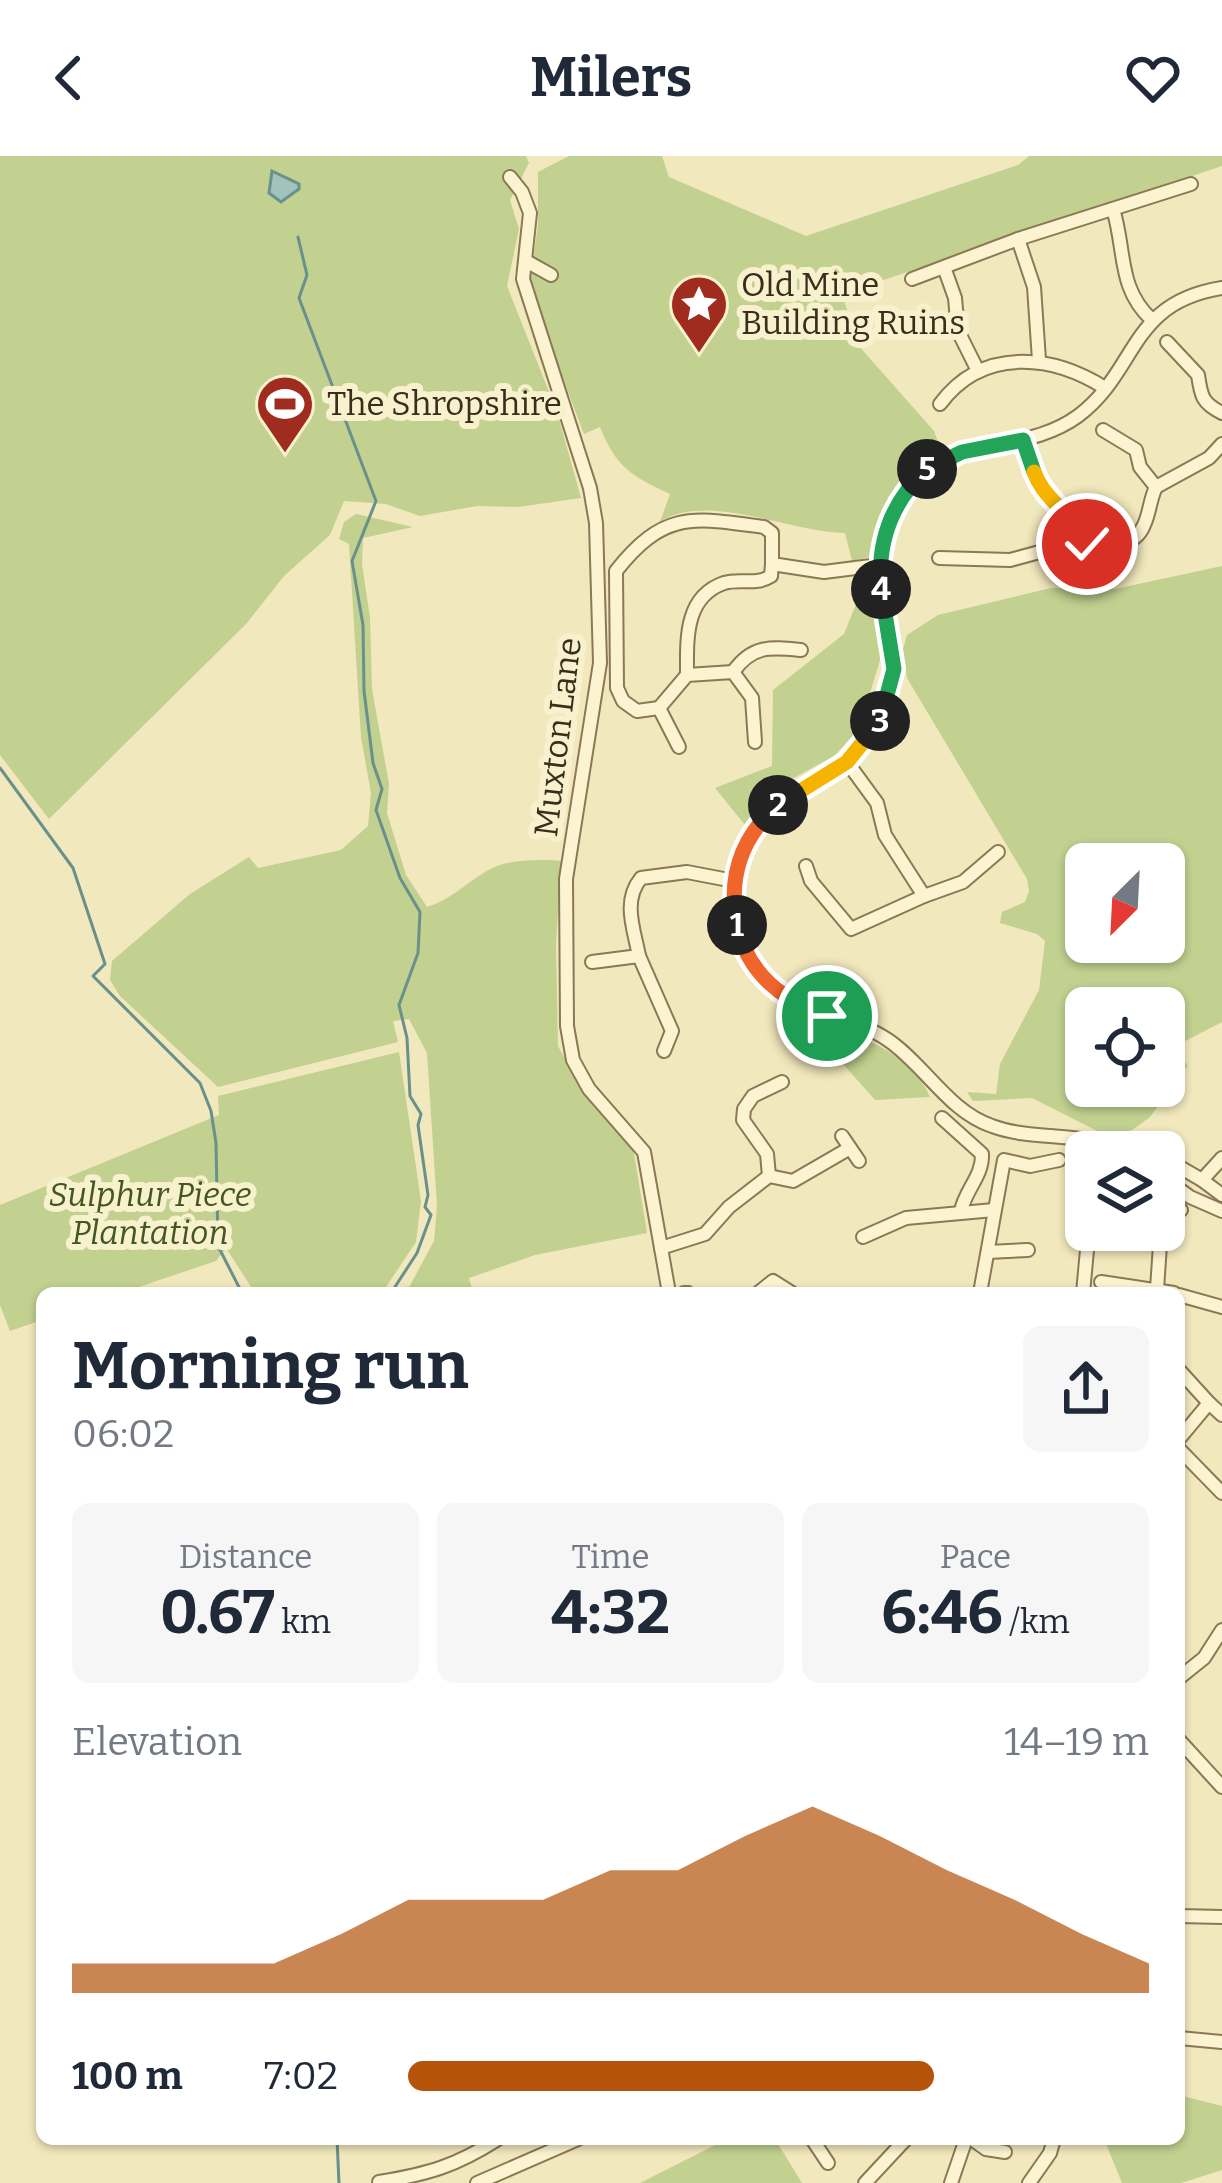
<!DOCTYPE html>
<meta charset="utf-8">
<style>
:root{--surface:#fff;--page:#f6f6f7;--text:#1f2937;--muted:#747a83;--accent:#b45309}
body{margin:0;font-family:Bitter,serif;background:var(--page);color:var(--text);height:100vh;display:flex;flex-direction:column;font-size:45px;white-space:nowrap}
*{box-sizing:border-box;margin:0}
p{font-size:39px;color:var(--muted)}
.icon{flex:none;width:66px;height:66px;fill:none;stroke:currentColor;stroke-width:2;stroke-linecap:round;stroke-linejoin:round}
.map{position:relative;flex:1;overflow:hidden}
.drawer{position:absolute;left:36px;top:1131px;width:1149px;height:858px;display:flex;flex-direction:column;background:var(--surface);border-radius:18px;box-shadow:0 3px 9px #0004}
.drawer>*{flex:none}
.needle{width:78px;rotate:204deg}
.controls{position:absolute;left:1065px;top:687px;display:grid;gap:24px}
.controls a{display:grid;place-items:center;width:120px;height:120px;border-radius:18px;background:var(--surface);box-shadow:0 3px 9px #0004;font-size:60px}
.pin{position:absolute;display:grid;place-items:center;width:102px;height:102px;color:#fff;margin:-51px;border:6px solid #fff;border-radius:50%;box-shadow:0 3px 12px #0007}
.km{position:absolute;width:60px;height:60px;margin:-30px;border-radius:50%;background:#222;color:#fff;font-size:33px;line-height:60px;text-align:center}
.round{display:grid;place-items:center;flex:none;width:126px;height:126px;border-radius:18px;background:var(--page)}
.head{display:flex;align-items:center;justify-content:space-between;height:204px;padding:0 36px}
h1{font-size:66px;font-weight:700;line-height:90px}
.stats{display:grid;grid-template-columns:repeat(3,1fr);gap:18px;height:204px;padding:12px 36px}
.stats div{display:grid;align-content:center;border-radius:18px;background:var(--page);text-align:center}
.stats b{font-size:60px;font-weight:700}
.stats small{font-size:33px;font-weight:400}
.stats p{font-size:33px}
.chart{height:336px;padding:24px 36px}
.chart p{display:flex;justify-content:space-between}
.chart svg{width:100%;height:216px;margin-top:12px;fill:var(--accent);opacity:.7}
ul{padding:0 36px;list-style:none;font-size:39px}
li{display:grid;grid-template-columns:192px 144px 1fr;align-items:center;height:90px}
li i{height:30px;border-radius:15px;background:var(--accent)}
header{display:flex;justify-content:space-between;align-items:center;height:156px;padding:0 36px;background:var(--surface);font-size:54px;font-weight:700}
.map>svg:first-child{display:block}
.green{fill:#c2d090;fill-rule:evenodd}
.water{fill:#a1c3bc;stroke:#68918b;stroke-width:3}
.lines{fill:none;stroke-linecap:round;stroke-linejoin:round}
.stream{stroke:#68918b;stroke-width:3}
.minor-casing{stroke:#8b7854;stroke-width:16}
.minor{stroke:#fcf4d1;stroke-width:12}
.split-1-casing{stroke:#fff;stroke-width:24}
.split-2-casing{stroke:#fff;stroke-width:24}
.split-3-casing{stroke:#fff;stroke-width:24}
.split-4-casing{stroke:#fff;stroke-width:24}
.split-5-casing{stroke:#fff;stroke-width:24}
.split-6-casing{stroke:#fff;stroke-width:24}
.split-7-casing{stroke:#fff;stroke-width:24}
.split-1{stroke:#f0652b;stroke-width:15}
.split-2{stroke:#f0652b;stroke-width:15}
.split-3{stroke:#f5b400;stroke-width:15}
.split-4{stroke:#22a559;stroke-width:15}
.split-5{stroke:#22a559;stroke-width:15}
.split-6{stroke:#22a559;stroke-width:15}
.split-7{stroke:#f5b400;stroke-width:15}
.labels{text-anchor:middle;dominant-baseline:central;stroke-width:12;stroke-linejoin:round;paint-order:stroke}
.poi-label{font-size:33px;fill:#392d1b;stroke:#f8f1cd;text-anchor:start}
.street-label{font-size:33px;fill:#392d1b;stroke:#f8f1cd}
.park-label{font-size:33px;font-style:italic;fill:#43571f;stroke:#f8f1cd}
</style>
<header><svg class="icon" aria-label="back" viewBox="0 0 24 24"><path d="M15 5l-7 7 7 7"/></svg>Milers<svg class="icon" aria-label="heart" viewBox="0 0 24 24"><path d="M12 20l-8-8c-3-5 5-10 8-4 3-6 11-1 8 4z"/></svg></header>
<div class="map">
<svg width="1222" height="2027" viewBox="0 0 1222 2027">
<rect width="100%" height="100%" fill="#f2e8bd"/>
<g class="green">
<path d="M0 0H526L529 7 510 44 519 73 507 130 557 256 581 342 518 351 477 350 420 360 386 348 344 345 330 379 284 420 247 467 49 663 0 599Z"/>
<path d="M569 0H662L669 21 806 80 1018 9 1029 0H1222V10L842 138 858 189 934 275 941 294C903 315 875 358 869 401L852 405 845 377C791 377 708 335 660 366L670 338C631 320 616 311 600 271L584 278 529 133 538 68V16Z"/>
<path d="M356 358 413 371 363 382 362 408 370 462 372 533 389 628 387 657 406 719 427 751C450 744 465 728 485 716 505 703 538 703 561 705L556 789 558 890 578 927 633 991 647 1077 535 1099 469 1122 473 1137H406L434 1085 437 1050 427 897 409 863 393 865 398 886 218 931 120 840 110 824 112 805 190 738 249 701 258 712 341 694 368 670 371 637 361 581 349 388 339 383 344 366Z"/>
<path d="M1222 410V866L1164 896V852H1086V930H1099L1111 944 1139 937 1147 930H1164V900L1179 894 1188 911 1182 913 1184 917 1149 962 1132 974 1107 980 1032 942 973 945 967 936 996 938 1000 908 1039 834 1045 785 1037 778 1000 767 1002 756 1025 746 1029 735 1027 723 907 522 903 493 907 479 938 459 1051 432 1115 433ZM1086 708H1164V786H1086Z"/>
<path d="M865 426 877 468 881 501 859 573 834 600 779 630 745 669 715 632 772 610 773 534 844 478Z"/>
<path d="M814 867C859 878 910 896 930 941L875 944 811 872Z"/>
<path d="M399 896 421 1045 416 1086 382 1137H255L226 1092 216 1105 121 1137H42V1164L10 1175 0 1149V1049L219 959 218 940Z"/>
<path d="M1179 1939 1222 1950V2014L1181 2027H1122L1104 1983H1179Z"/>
<path d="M727 1983H775L802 2027H640Z"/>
</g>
<path class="water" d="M272 15 299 28V33L281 46 269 37Z"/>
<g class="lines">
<g class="stream">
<path d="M298 81 307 119 299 142 376 345 352 405 363 469 364 535 373 607 382 633 376 654 400 722 420 756 418 797 399 849 407 882 410 940 421 958 418 969 428 1039 425 1051 431 1059 417 1097 391 1137"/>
<path d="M0 612 73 712 105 808 93 820 200 927 211 955 216 987 218 1090 242 1137"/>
<path d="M337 1983 339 2027"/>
</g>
<g class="minor-casing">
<g id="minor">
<path d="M510 21 522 36 530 57 523 123 590 332 596 367 600 507 566 723 567 870 573 904 589 933 644 996 669 1137"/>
<path d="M1113 53C1126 94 1117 132 1152 164"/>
<path d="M1018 83 1034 131 1039 204"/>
<path d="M526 105 551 119"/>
<path d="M945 114 955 142 958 175 978 215"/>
<path d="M912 123 1018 83 1191 28"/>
<path d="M1167 186 1198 219C1201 240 1202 247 1222 257"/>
<path d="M940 248C982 191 1051 198 1105 232"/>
<path d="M1103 274 1136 294 1140 311 1156 331"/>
<path d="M1023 284 1036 323 1066 359 1073 387C1096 388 1133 397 1144 369 1150 356 1150 343 1156 331"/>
<path d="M1156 331 1209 302 1222 288"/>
<path d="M939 402 1010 404 1073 387"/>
<path d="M733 516C752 489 770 491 801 494"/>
<path d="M687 519C687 484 684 441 724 427 741 422 755 430 771 420L772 408"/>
<path d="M659 552 637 555 623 545 617 532 616 415C665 353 694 362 764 371L772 377V408L824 416 879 409"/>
<path d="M679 591 659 552 687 519 733 516 752 542 755 586"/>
<path d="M806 710 811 725 851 773 924 740 885 679 877 647 847 606"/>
<path d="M924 740 963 726 998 696"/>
<path d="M639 800 672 875 664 895"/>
<path d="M592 806 639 800C634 773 622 745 641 722L687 716 734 725"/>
<path d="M942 962 982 998C983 1020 965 1034 961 1055"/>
<path d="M842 980 859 1005"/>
<path d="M1150 993 1155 996"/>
<path d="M1125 996C1085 974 1035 986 992 970 948 955 925 909 888 884 839 851 785 861 749 803 737 784 732 756 733 733 737 633 840 638 877 570 921 491 846 412 907 334 950 279 1025 299 1078 260 1139 214 1128 147 1222 132"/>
<path d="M1164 1002 1202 1024 1222 1002"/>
<path d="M769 1020 793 1025 850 992"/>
<path d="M1164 1022 1190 1041 1222 1055"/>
<path d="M1202 1024 1222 1039"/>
<path d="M1164 1065 1173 1050 1181 1054"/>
<path d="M863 1081 906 1062 994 1054"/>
<path d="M661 1092 705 1078 729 1051 769 1020 767 998 743 964 744 953 753 940 782 926"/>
<path d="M988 1096 1028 1094"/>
<path d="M1101 1126 1174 1137"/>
<path d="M1157 1133 1161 1074"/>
<path d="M684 1137H688"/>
<path d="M758 1137 773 1125 792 1137"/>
<path d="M980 1137 1004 1004 1030 1010 1059 1004"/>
<path d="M1083 1137 1087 1094 1093 1074"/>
<path d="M1179 1139 1222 1151"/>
<path d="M1179 1214 1209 1247"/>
<path d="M1179 1283 1209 1247 1222 1259"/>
<path d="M1179 1293 1222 1337"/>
<path d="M1179 1522 1204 1502 1222 1474"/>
<path d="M1179 1584 1222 1631"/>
<path d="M1179 1760 1222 1761"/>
<path d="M1179 1882 1222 1886"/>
<path d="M812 1983 828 2007"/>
<path d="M972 1983 986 1993 1005 1996"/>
<path d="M379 2026C428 2018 456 2010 498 1983"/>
<path d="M477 2027 578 1983"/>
<path d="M865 2027 906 1983"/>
<path d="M951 2027 966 1983"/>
<path d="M1029 2027 1050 1997 1054 1983"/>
</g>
</g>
<use href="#minor" class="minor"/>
</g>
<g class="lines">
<g class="split-1-casing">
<path id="split-1" d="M737 769C747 817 783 845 827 860"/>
</g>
<g class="split-2-casing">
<path id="split-2" d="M737 769C728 722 741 681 778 649"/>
</g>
<g class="split-3-casing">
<path id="split-3" d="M778 649 847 606 880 565"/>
</g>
<g class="split-4-casing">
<path id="split-4" d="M880 565 894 513 881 433"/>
</g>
<g class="split-5-casing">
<path id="split-5" d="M881 433C877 386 892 345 927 313"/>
</g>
<g class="split-6-casing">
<path id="split-6" d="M927 313 962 296 1023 284 1034 316"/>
</g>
<g class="split-7-casing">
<path id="split-7" d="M1034 316C1047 349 1065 343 1073 387L1087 388"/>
</g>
<use href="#split-1" class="split-1"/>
<use href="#split-2" class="split-2"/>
<use href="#split-3" class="split-3"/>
<use href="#split-4" class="split-4"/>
<use href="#split-5" class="split-5"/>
<use href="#split-6" class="split-6"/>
<use href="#split-7" class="split-7"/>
</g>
<defs>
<g id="sight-pin" transform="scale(3)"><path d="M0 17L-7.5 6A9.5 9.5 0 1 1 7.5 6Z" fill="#a02c1f" stroke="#f8f1cd"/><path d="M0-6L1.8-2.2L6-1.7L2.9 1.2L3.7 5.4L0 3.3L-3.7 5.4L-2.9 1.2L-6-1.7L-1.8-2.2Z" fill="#fff"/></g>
<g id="stadium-pin" transform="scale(3)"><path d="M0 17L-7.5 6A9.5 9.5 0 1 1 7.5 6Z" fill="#a02c1f" stroke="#f8f1cd"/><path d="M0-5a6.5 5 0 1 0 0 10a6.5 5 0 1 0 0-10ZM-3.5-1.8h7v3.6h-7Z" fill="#fff"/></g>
</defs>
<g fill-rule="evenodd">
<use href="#sight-pin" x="699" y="148"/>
<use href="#stadium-pin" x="285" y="248"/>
</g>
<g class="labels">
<g class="poi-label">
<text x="741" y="129">Old Mine<tspan x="741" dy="38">Building Ruins</tspan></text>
<text x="327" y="248">The Shropshire</text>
</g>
<g class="street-label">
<text transform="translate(558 581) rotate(-83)">Muxton Lane</text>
</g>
<g class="park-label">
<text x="150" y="1039">Sulphur Piece<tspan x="150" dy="38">Plantation</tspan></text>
</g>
</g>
</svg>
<div class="controls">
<a><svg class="needle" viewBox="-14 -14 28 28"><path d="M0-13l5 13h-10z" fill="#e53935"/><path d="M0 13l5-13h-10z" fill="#747a83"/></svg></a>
<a><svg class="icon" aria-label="locate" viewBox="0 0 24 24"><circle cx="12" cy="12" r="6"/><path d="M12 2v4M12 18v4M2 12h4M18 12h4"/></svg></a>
<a><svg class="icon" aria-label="layers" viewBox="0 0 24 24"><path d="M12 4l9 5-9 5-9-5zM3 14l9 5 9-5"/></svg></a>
</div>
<div class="pin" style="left:827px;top:860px;background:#1e9e55"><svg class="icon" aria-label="arrive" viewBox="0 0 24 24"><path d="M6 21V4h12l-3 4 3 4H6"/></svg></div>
<div class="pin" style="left:1087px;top:388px;background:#d93025"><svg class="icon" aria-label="check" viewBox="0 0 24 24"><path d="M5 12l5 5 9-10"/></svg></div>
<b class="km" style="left:737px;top:769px">1</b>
<b class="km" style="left:778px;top:649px">2</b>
<b class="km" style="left:880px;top:565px">3</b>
<b class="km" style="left:881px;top:433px">4</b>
<b class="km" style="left:927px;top:313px">5</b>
<section class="drawer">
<div class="head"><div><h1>Morning run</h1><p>06:02</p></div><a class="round"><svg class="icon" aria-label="share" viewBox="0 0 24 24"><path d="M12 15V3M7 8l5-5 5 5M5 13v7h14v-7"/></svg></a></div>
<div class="stats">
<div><p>Distance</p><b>0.67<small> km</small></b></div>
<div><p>Time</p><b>4:32</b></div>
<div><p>Pace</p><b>6:46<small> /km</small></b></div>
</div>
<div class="chart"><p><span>Elevation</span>14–19 m</p>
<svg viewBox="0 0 160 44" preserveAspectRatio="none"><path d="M0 44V38L10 38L20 38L30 38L40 32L50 25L60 25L70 25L80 19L90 19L100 12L110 6L120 12L130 19L140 25L150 32L160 38V44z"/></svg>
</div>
<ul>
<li><b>100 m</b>7:02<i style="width:71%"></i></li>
</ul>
</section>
</div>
